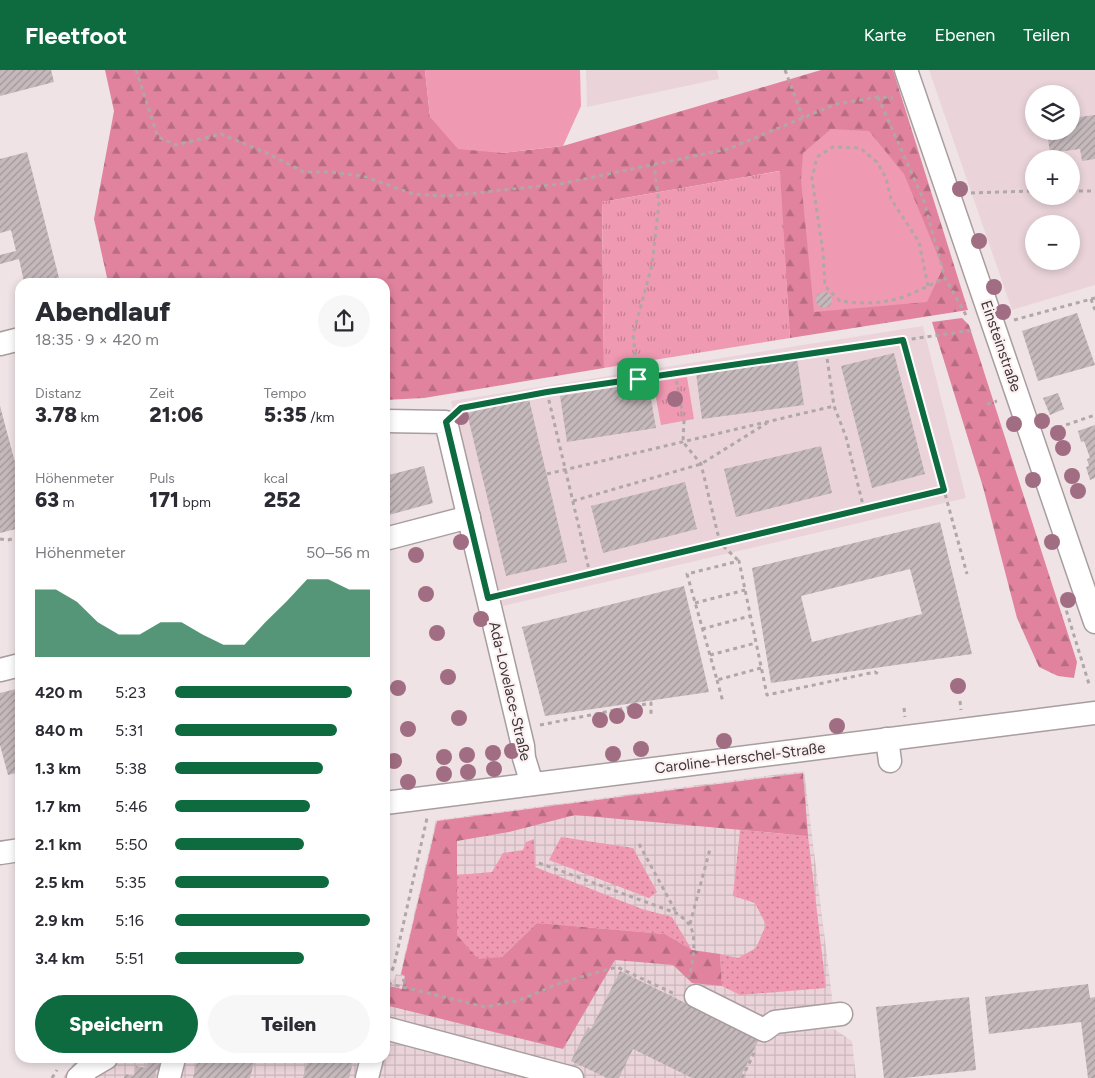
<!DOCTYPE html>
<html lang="de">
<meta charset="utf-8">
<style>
:root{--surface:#fff;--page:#f7f7f7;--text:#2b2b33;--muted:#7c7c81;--accent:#0e6b3f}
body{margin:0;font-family:Figtree,sans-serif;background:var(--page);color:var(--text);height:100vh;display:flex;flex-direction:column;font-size:19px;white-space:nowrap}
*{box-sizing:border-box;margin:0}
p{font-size:16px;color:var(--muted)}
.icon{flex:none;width:28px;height:28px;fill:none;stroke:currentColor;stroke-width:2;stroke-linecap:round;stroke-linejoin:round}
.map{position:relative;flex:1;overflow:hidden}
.panel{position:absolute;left:15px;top:208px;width:375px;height:785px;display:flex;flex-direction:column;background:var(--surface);border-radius:15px;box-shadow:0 2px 8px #0003}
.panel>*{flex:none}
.fabs{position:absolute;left:1025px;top:15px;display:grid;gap:10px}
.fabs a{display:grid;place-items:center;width:55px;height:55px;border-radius:50%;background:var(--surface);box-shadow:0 2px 8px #0003;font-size:25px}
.pin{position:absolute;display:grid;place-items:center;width:42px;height:42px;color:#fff;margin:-21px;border-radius:10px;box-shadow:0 2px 8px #0006}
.round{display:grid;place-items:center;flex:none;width:52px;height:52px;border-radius:26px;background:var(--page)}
.head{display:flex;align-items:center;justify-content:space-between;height:85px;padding:0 20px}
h1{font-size:28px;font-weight:800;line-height:38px}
.metrics{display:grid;grid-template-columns:repeat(3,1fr);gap:8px;height:85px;padding:5px 20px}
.metrics div{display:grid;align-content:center}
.metrics b{font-size:21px;font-weight:800}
.metrics small{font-size:14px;font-weight:400}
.metrics p{font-size:14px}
.chart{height:140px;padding:10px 20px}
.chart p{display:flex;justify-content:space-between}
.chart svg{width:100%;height:90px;margin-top:5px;fill:var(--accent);opacity:.7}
.cta{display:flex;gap:10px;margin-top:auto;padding:10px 20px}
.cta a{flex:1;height:58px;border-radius:30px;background:var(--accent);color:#fff;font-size:20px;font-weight:800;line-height:58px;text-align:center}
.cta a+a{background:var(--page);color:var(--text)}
ul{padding:0 20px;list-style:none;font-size:16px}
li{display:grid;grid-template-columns:80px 60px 1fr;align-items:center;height:38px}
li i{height:12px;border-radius:6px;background:var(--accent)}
header{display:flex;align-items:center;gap:30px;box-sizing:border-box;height:70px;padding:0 25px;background:var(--accent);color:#fff}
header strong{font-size:24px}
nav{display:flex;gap:28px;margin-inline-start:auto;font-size:18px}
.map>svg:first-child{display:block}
.built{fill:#ead4da;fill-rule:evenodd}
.industrial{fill:url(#industrial-grid)}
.grass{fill:url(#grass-dots)}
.forest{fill:url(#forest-firs)}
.park{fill:url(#park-tufts)}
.garden{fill:#f099b2}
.building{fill:url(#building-hatch);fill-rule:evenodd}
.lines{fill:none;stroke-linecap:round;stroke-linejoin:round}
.minor-casing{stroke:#a89d9f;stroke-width:25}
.path{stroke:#b0a7a9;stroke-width:3;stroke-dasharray:4 4;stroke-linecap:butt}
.minor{stroke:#fff;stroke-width:22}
.tree{fill:#a16d82}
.route-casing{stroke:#fff;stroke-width:10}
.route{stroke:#0e6b3f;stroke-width:6}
.labels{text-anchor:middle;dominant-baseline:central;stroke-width:4.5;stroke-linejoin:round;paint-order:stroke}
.street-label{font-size:15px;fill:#3d3839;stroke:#fdf0f3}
</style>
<header>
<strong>Fleetfoot</strong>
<nav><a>Karte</a><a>Ebenen</a><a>Teilen</a></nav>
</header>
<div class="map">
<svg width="1095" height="1008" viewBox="0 0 1095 1008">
<defs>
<pattern id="industrial-grid" width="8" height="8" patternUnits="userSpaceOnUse" patternTransform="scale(1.25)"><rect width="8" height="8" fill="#ead4da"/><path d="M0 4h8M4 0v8" fill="none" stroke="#cab7bc"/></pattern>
<pattern id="grass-dots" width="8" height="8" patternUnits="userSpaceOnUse" patternTransform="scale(1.25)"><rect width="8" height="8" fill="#f099b2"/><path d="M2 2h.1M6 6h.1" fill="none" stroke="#c47e92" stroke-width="1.8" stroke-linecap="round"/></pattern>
<pattern id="forest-firs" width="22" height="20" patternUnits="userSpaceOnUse" patternTransform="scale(1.25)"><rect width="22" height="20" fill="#e1839f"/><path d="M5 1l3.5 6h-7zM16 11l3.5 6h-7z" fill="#b86c83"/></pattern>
<pattern id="park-tufts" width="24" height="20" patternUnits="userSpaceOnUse" patternTransform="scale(1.25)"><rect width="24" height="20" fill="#f099b2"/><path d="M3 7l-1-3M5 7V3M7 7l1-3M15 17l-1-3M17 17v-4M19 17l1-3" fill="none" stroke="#c47e92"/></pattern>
<pattern id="building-hatch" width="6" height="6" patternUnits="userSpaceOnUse" patternTransform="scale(1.25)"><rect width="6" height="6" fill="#c5b9bc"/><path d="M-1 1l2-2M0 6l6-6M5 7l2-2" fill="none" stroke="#a1979a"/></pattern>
</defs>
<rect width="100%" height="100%" fill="#efe3e6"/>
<g class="built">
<path d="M586 0H717L719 9 587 37Z"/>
<path d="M929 0H1095V215L1012 240ZM1034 24H1071V61H1034ZM1034 89H1071V126H1034ZM1034 154H1071V191H1034Z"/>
<path d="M923 256 966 428 503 536 451 331Z"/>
</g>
<path class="industrial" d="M804 701 833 935 807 938 810 960 834 959 852 971 856 1008H63L77 988H385V909L394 910 396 904 400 905 436 750Z"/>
<g class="grass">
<path d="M740 760 808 766 826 918 740 925 722 916 720 884 738 888 756 878 766 855 755 833 733 826Z"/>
<path d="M561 767 633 778 657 822 649 828 549 790Z"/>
<path d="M534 769 535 797 642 839 672 847 692 880 665 864 537 853 502 887 478 890 457 865V805L492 802 503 783 523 780 526 772Z"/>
</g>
<g class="forest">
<path d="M105 0H425L430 47 502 83 563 76 821 0H893L968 240 790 268 779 101 602 132 604 298 424 328 385 330V212H108L94 149 114 41Z"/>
<path d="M962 248 969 255 1077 592 1074 608 1058 606 1039 597 1017 548 983 417 932 252Z"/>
<path d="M803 703 808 766 575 745 509 762 457 771V865L478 889 502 887 537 853 665 864 692 880 720 884 722 916 692 913 673 895 615 890 563 979 385 935V915L402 919 405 906 401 904 437 751Z"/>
</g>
<g class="park">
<path d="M780 101 790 268 604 298 602 132Z"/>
<path d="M687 307 694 349 661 355 653 312Z"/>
</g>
<g class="garden">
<path d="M425 0H580L581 36 563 76 502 83 458 79 430 47Z"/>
<path d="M831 59 869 61 904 104 943 198 927 232 814 242 801 110 803 83Z"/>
</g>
<g class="building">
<path d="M0 0H51L54 12 0 26Z"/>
<path d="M1095 45V89L1082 91 1080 79 1050 83 1047 61H1071V48Z"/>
<path d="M27 82 32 101 60 212H24L19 189 0 194V185L16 181 11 160 0 163V89Z"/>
<circle cx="824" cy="230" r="8"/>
<path d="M1077 243 1095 295 1038 311 1022 261Z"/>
<path d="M894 283 925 404 872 418 841 296Z"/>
<path d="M797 288 804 335 702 349 696 303Z"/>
<path d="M648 312 656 358 567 372 560 326Z"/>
<path d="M1058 323 1064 339 1050 345 1043 328Z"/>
<path d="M529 329 567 492 506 506 467 343Z"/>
<path d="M0 336 20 411V458L0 463Z"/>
<path d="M1095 355V408L1090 410 1086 397 1089 396 1087 389 1090 388 1084 371 1081 372 1078 361Z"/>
<path d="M821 376 832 423 736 447 724 399Z"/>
<path d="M424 396 433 433 385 446V406Z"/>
<path d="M685 412 697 459 603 483 591 436Z"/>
<path d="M940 452 972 584 771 613 752 498ZM910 499 922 544 812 572 801 526Z"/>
<path d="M684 516 709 622 545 646 522 557Z"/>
<path d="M20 618V702L8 705 0 675V623Z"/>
<path d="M620 901 759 969 740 1008H692L633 979 619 1008H607L571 991 588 957 591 959Z"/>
<path d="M1088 914 1090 928 1095 927V1008H1088L1081 952 989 964 985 927Z"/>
<path d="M969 927 976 1000 904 1008H884L876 937Z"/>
<path d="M149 988H163L160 1001 156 1000 154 1008H124L125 1004 134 1006 136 996 146 998Z"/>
<path d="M198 988H255L250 1008H193Z"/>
<path d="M308 988H354L349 1008H303Z"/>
</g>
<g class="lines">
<g class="minor-casing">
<g id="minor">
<path d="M906 0 1095 552"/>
<path d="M0 274 20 269"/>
<path d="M385 351 446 352 523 676 524 688 532 714"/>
<path d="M385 469 469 447"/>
<path d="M0 600 20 595"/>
<path d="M887 669 890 691"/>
<path d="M385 733 1095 643"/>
<path d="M0 783 20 780"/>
<path d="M696 926 764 960 775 952 841 944"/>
<path d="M385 958 572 1008"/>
<path d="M78 1008 89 998 106 988"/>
<path d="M169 1008 174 988"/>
<path d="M367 1008 372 988"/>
</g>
</g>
<g class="path">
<path d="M136 0 158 67 176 75 221 64 267 83 304 102H329L363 106 413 124 447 126 560 114 728 79 836 34 878 27 893 28"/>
<path d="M785 0 803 48"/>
<path d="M878 27 924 131 945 208 966 245"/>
<path d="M1071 121H1095"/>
<path d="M971 123 1034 121"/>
<path d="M928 216 919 172 891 129 886 108 877 92 860 78 833 77 817 87 812 108 823 182 825 216 840 231C855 233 872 234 887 231 907 228 927 216 945 208"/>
<path d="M1091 229 1095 240"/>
<path d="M1014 250 1095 228"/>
<path d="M903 270 967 504"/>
<path d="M826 281 834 336 846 367 864 439"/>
<path d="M675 303 684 351 683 372 701 394 720 473 739 491"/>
<path d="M638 309 633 265 652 195 659 133 654 95"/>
<path d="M547 322 590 504"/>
<path d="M987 334 997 331"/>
<path d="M461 338 547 322 675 303 974 260"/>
<path d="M1051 360 1095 345"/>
<path d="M547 404 834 336"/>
<path d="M573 431 701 394 767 353"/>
<path d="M0 469 8 470 20 467"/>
<path d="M508 523 944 420"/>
<path d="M695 533 745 520"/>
<path d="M1064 533 1089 614"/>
<path d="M702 559 750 546"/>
<path d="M710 585 756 573"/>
<path d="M761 598 717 610 687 504 739 491 767 625 875 602 881 606"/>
<path d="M717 610 723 632"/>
<path d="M960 631 961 640"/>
<path d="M904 638 905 647"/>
<path d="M540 655 651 633V644"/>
<path d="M639 774 676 842"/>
<path d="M539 793 676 843C680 846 685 849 688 853 698 864 693 893 689 907"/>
<path d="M690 854 710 779"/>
<path d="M385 904 391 902 394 896 427 748"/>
<path d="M385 905 390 914 485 937 517 931 563 912 617 897 675 924"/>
<path d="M403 909 407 918"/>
<path d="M385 912 390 914 385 934"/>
<path d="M52 1008 57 1000"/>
<path d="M742 1008 756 979"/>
</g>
<use href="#minor" class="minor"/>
</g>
<g class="tree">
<circle cx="960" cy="119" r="8"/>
<circle cx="979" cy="171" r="8"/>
<circle cx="994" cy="217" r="8"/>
<circle cx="1003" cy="242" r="8"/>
<circle cx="675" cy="329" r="8"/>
<circle cx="461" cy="347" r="8"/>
<circle cx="1042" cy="351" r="8"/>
<circle cx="1014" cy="354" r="8"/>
<circle cx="1058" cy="363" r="8"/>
<circle cx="1063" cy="378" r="8"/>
<circle cx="1072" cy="406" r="8"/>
<circle cx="1033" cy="410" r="8"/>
<circle cx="1078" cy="421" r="8"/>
<circle cx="461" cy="472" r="8"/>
<circle cx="1052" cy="472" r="8"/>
<circle cx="416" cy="485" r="8"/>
<circle cx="426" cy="524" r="8"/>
<circle cx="1068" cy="530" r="8"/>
<circle cx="481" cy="549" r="8"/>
<circle cx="437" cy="563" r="8"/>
<circle cx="448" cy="607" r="8"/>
<circle cx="958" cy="616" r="8"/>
<circle cx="398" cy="618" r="8"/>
<circle cx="635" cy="641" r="8"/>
<circle cx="617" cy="646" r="8"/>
<circle cx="459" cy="648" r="8"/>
<circle cx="600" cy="650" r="8"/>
<circle cx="837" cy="656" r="8"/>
<circle cx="408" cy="659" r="8"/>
<circle cx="724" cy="671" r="8"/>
<circle cx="641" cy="679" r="8"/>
<circle cx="512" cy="681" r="8"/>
<circle cx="493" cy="683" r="8"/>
<circle cx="613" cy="684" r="8"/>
<circle cx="467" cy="685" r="8"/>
<circle cx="444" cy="687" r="8"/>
<circle cx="394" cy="691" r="8"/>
<circle cx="494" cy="699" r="8"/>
<circle cx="468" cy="702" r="8"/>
<circle cx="444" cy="704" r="8"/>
<circle cx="408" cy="712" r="8"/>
</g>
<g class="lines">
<g class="route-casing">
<path id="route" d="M903 270 944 420 488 528 446 352 461 338 547 322Z"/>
</g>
<use href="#route" class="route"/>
</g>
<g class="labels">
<g class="street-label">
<text transform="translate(1001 276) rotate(71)">Einsteinstraße</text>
<text transform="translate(510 621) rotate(77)">Ada-Lovelace-Straße</text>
<text transform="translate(740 688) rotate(-7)">Caroline-Herschel-Straße</text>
</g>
</g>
</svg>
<div class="fabs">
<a><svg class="icon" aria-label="layers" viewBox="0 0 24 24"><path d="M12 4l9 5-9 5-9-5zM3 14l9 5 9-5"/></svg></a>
<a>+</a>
<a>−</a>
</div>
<div class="pin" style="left:638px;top:309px;background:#1e9e55"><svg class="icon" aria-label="arrive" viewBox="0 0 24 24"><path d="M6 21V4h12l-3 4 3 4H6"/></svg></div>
<section class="panel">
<div class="head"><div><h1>Abendlauf</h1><p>18:35 · 9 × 420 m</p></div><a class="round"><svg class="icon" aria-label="share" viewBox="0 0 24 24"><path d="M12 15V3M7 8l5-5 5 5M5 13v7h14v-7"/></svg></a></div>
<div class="metrics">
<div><p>Distanz</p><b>3.78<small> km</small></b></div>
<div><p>Zeit</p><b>21:06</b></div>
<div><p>Tempo</p><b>5:35<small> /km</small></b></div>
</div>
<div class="metrics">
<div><p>Höhenmeter</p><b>63<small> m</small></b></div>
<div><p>Puls</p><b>171<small> bpm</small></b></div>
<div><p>kcal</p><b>252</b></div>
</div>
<div class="chart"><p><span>Höhenmeter</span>50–56 m</p>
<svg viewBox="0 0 160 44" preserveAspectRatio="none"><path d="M0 44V11L10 11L20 17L30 27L40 33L50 33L60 27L70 27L80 33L90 38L100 38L110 27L120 17L130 6L140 6L150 11L160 11V44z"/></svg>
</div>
<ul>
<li><b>420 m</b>5:23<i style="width:91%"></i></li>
<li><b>840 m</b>5:31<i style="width:83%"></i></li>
<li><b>1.3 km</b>5:38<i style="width:76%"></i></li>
<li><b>1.7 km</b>5:46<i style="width:69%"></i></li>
<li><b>2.1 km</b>5:50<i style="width:66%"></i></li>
<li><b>2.5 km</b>5:35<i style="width:79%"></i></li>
<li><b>2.9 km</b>5:16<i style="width:100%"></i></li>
<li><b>3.4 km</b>5:51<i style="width:66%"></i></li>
</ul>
<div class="cta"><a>Speichern</a><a>Teilen</a></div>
</section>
</div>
